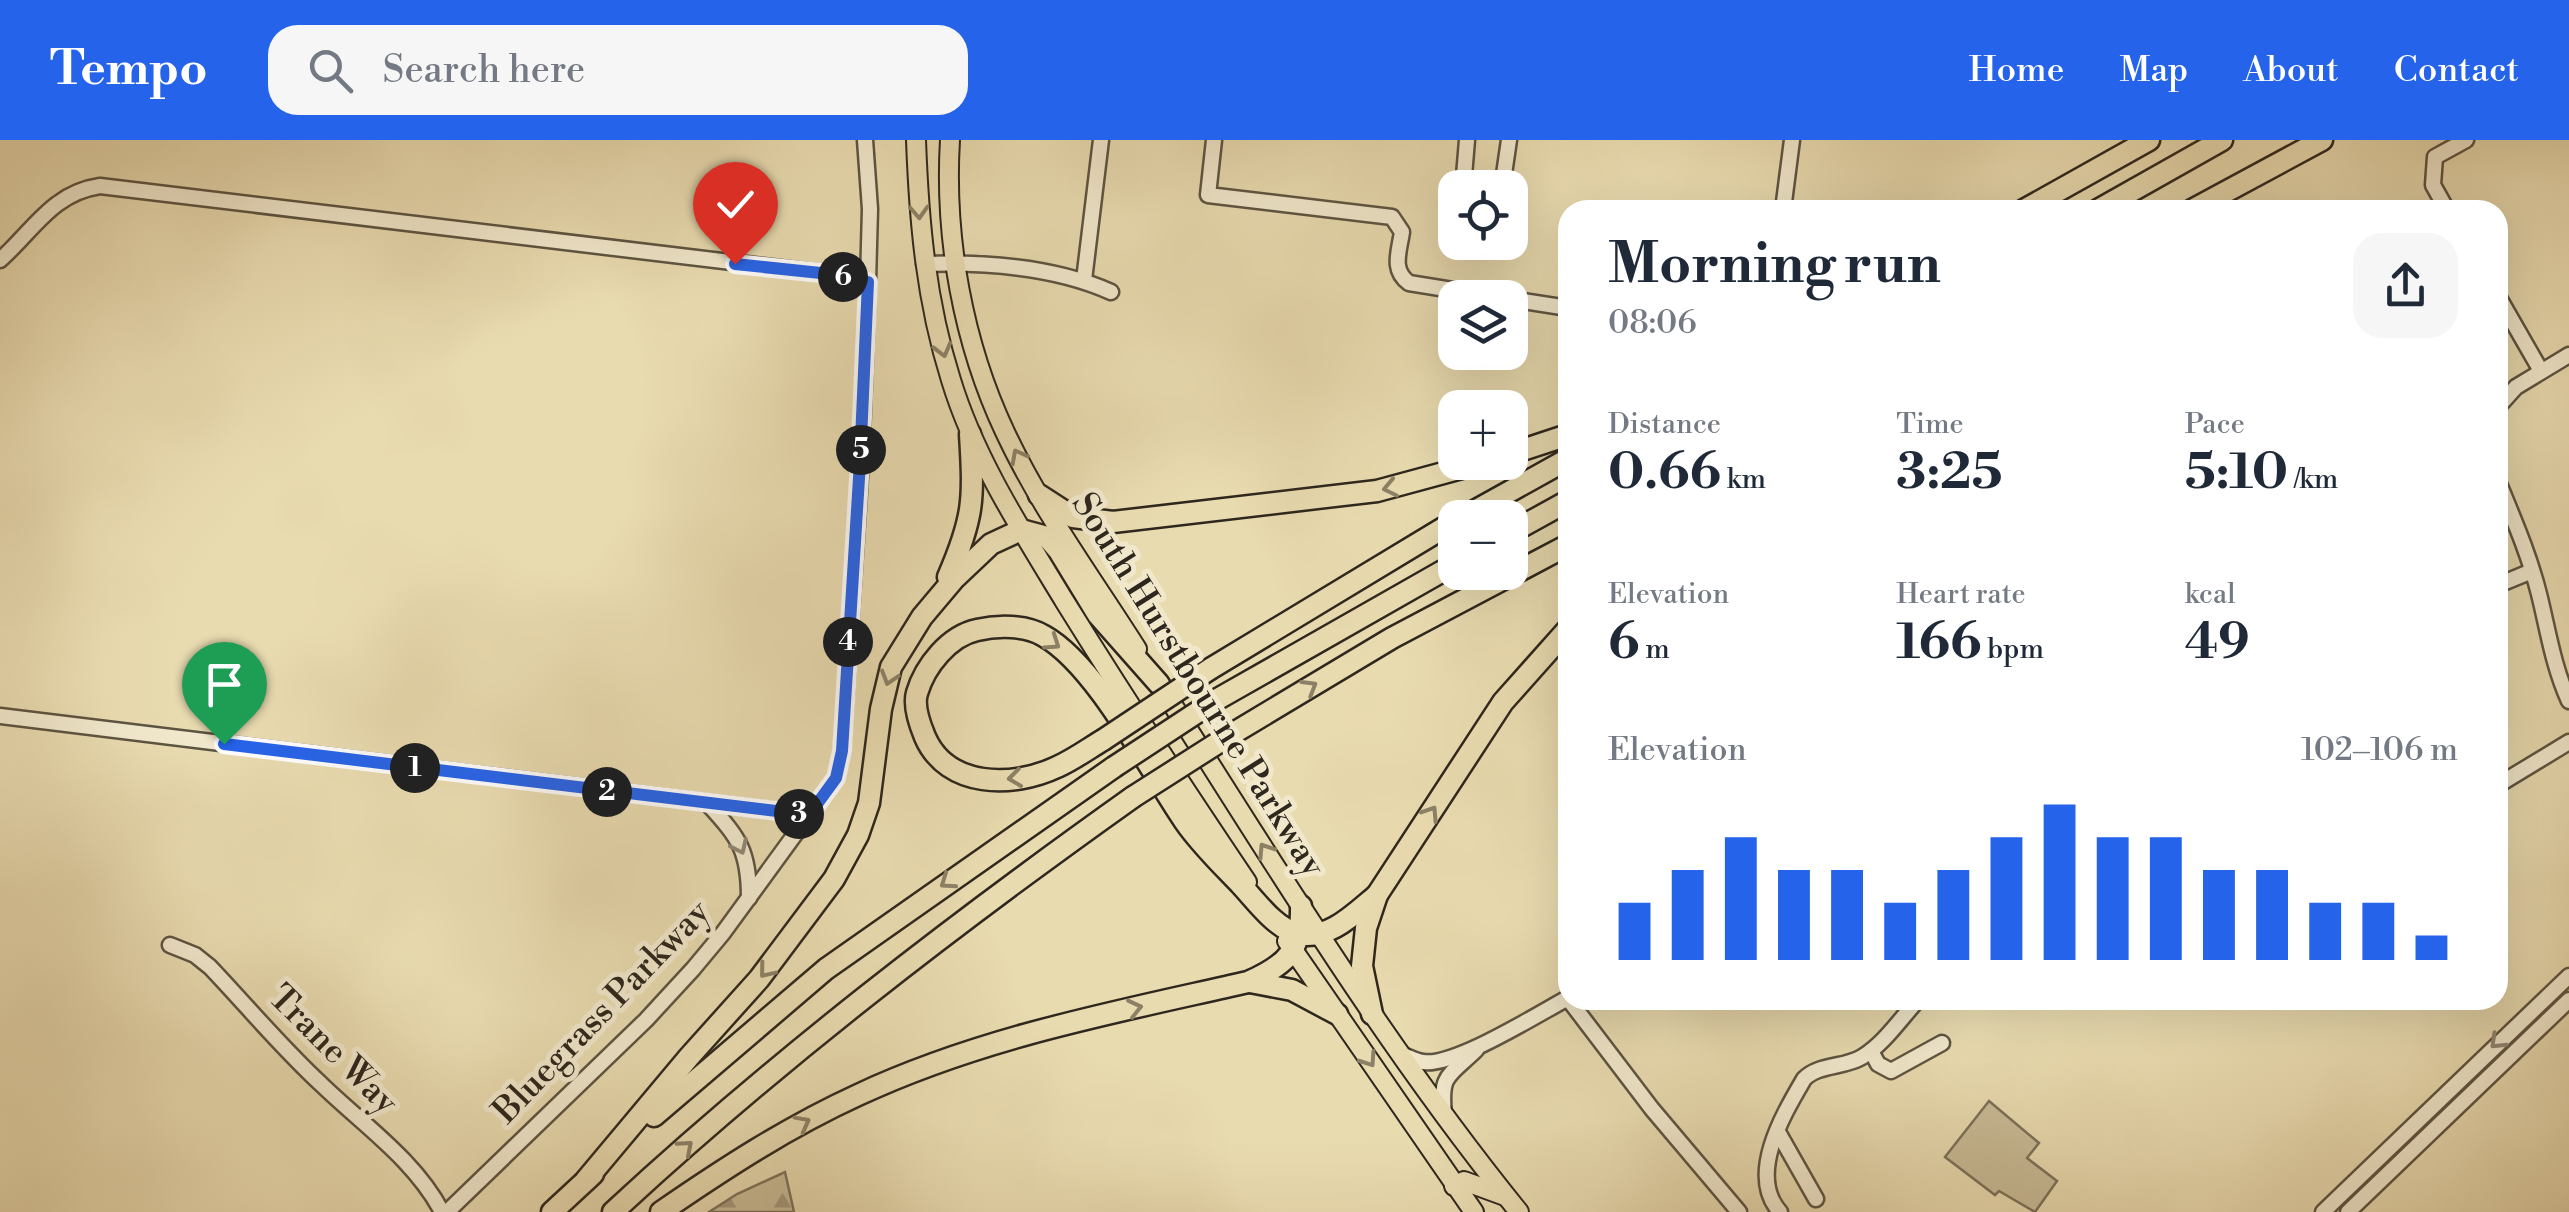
<!DOCTYPE html>
<meta charset="utf-8">
<style>
:root{--surface:#fff;--page:#f6f6f7;--text:#1f2937;--muted:#747a83;--accent:#2563eb}
body{margin:0;font-family:"Libre Bodoni",serif;background:var(--page);color:var(--text);height:100vh;display:flex;flex-direction:column;font-size:38px;white-space:nowrap}
*{box-sizing:border-box;margin:0}
p{font-size:32px;color:var(--muted)}
.icon{flex:none;width:55px;height:55px;fill:none;stroke:currentColor;stroke-width:2;stroke-linecap:round;stroke-linejoin:round}
.map{position:relative;flex:1;overflow:hidden}
.details{position:absolute;left:1558px;top:60px;width:950px;height:810px;display:flex;flex-direction:column;background:var(--surface);border-radius:30px;box-shadow:0 10px 40px #0002}
.details>*{flex:none}
.tools{position:absolute;left:1438px;top:30px;display:grid;gap:20px}
.tools a{display:grid;place-items:center;width:90px;height:90px;border-radius:20px;background:var(--surface);box-shadow:0 10px 40px #0002;font-size:50px}
.pin{position:absolute;display:grid;place-items:center;width:85px;height:85px;color:#fff;margin:-102px -42px;border-radius:50% 50% 50% 0;rotate:-45deg;box-shadow:0 0 10px #0007}
.pin .icon{rotate:45deg}
.km{position:absolute;width:50px;height:50px;margin:-25px;border-radius:50%;background:#222;color:#fff;font-size:28px;line-height:50px;text-align:center}
.round{display:grid;place-items:center;flex:none;width:105px;height:105px;border-radius:30px;background:var(--page)}
.head{display:flex;align-items:center;justify-content:space-between;height:170px;padding:0 50px}
h1{font-size:55px;font-weight:700;line-height:75px}
.stats{display:grid;grid-template-columns:repeat(3,1fr);gap:15px;height:170px;padding:10px 50px}
.stats div{display:grid;align-content:center}
.stats b{font-size:50px;font-weight:700}
.stats small{font-size:28px;font-weight:400}
.stats p{font-size:28px}
.chart{height:280px;padding:20px 50px}
.chart p{display:flex;justify-content:space-between}
.chart svg{width:100%;height:180px;margin-top:10px;stroke:var(--accent);stroke-width:6}
header{display:flex;align-items:center;gap:60px;box-sizing:border-box;height:140px;padding:0 50px;background:var(--accent);color:#fff}
header strong{font-size:48px}
nav{display:flex;gap:55px;margin-inline-start:auto;font-size:35px}
.search{width:700px;height:90px;background:var(--page);display:flex;align-items:center;gap:25px;box-sizing:border-box;padding:0 35px;border-radius:30px;color:var(--muted);font-size:38px}
.map>svg:first-child{display:block}
.forest{fill:url(#forest-firs);stroke:#7c725a;stroke-width:2.5}
.green{fill:#c9bc97;stroke:#7c725a;stroke-width:2.5}
.lines{fill:none;stroke-linecap:round;stroke-linejoin:round}
.minor-casing{stroke:#5d5442;stroke-width:19}
.major-casing{stroke:#2e271d;stroke-width:22}
.highway-casing{stroke:#2e271d;stroke-width:25}
.minor{stroke:#f1e8cc;stroke-width:14}
.major{stroke:#e9dbb0;stroke-width:18}
.highway{stroke:#e9dbb0;stroke-width:20}
.highway-bridge-casing{stroke:#2e271d;stroke-width:25;stroke-linecap:butt}
.highway-bridge{stroke:#e9dbb0;stroke-width:20}
.oneway{stroke:#8c8166}
.oneway2{stroke:#908874}
.route-casing{stroke:#fff;stroke-width:20}
.route{stroke:#2563eb;stroke-width:12}
.labels{text-anchor:middle;dominant-baseline:central;stroke-width:10;stroke-linejoin:round;paint-order:stroke}
.street-label{font-size:35px;fill:#2e271d;stroke:#f1e8cc}
</style>
<header>
<strong>Tempo</strong>
<div class="search"><svg class="icon" aria-label="search" viewBox="0 0 24 24"><circle cx="10" cy="10" r="6"/><path d="M15 15l6 6"/></svg>Search here</div>
<nav><a>Home</a><a>Map</a><a>About</a><a>Contact</a></nav>
</header>
<div class="map">
<svg width="2569" height="1072" viewBox="0 0 2569 1072">
<defs>
<pattern id="forest-firs" width="22" height="20" patternUnits="userSpaceOnUse" patternTransform="scale(2.5)"><rect width="22" height="20" fill="#c9bc97"/><path d="M5 1l3.5 6h-7zM16 11l3.5 6h-7z" fill="#a4997b"/></pattern>
</defs>
<rect width="100%" height="100%" fill="#e9dbb0"/>
<filter id="stains"><feTurbulence type="fractalNoise" baseFrequency=".002" numOctaves="4"/><feColorMatrix values="0 0 0 0 .2 0 0 0 0 .09 0 0 0 0 .02 0 0 0 .5 -.17"/></filter>
<radialGradient id="worn" r=".72"><stop offset=".6" stop-color="#630" stop-opacity="0"/><stop offset="1" stop-color="#630" stop-opacity=".3"/></radialGradient>
<path class="forest" d="M785 1032 794 1072H709L737 1054Z"/>
<path class="green" d="M1989 961 2039 1003 2027 1018 2057 1041 2035 1072 1999 1051 1995 1055 1945 1017Z"/>
<g class="lines">
<g class="minor-casing">
<g id="minor">
<path d="M1214 0 1208 55 1392 77 1402 92C1399 112 1391 130 1409 143L1502 158"/>
<path d="M1463 48 1467 0"/>
<path d="M1502 48 1509 0"/>
<path d="M1783 70 1792 0"/>
<path d="M2447 70 2433 45 2435 17 2466 0"/>
<path d="M0 120C33 91 52 53 100 46L830 134 868 142"/>
<path d="M924 124C985 122 1055 127 1111 152"/>
<path d="M1084 140 1101 0"/>
<path d="M2498 156 2541 231"/>
<path d="M1510 159 1568 168"/>
<path d="M2498 267 2516 247 2569 215"/>
<path d="M2498 341C2513 378 2529 414 2539 454 2548 490 2553 526 2569 561"/>
<path d="M2498 445 2532 431"/>
<path d="M0 576 809 675"/>
<path d="M2498 645 2569 602"/>
<path d="M709 665C739 698 749 711 749 758"/>
<path d="M170 805 195 815 210 827C247 866 282 908 321 944 362 984 415 1020 442 1072"/>
<path d="M1569 860 1652 969 1739 1072"/>
<path d="M1871 911 1878 924 1891 931 1942 903"/>
<path d="M1401 914C1408 917 1416 921 1423 922 1454 927 1538 874 1568 858"/>
<path d="M1444 974C1440 934 1448 937 1476 910"/>
<path d="M1778 992 1816 1059"/>
<path d="M447 1072 646 880 693 829 723 793 836 638 842 611 861 322 868 142 870 69 865 0"/>
<path d="M1780 1072C1747 1035 1783 975 1804 939 1818 924 1844 928 1862 917 1884 904 1901 878 1918 860"/>
<path d="M2323 1072 2569 836"/>
<path d="M2348 1072 2569 860"/>
</g>
</g>
<g class="major-casing">
<g id="major">
<path d="M916 0C919 82 926 161 951 240 975 319 1022 391 1065 462 1124 557 1185 650 1247 742"/>
<path d="M950 0C944 98 963 203 1005 292 1041 369 1092 438 1137 509"/>
<path d="M1162 548C1275 726 1386 908 1519 1072"/>
<path d="M1287 801 1474 1072"/>
<path d="M1454 1046 1464 1041 1505 1056"/>
</g>
</g>
<g class="highway-casing">
<g id="highway">
<path d="M2024 70 2149 0"/>
<path d="M2098 70 2222 0"/>
<path d="M2192 70 2322 0"/>
<path d="M1510 314 1568 295"/>
<path d="M1039 355 1073 377 1113 382 1377 351 1484 322"/>
<path d="M1462 378 1568 319"/>
<path d="M1510 393 1568 361"/>
<path d="M948 437C974 377 974 360 970 294"/>
<path d="M1210 529 1455 381"/>
<path d="M1216 560 1455 424"/>
<path d="M1227 597 1392 498 1568 405"/>
<path d="M1103 600C1088 609 1073 620 1057 627 1013 648 947 648 925 597 920 585 913 566 917 553 925 526 949 496 977 490 998 485 1026 485 1044 496 1096 525 1150 631 1185 682 1201 705 1222 725 1241 745 1256 761 1275 788 1298 794 1329 801 1356 772 1377 755"/>
<path d="M1250 842 1292 850 1337 874"/>
<path d="M1372 874 1362 826 1366 788 1377 755 1503 562 1568 489"/>
<path d="M654 976 826 829 1114 627"/>
<path d="M586 1040 689 917 759 839 834 739 858 695 869 663 881 569 891 527 922 477 954 439 991 404 1021 390 1047 397 1059 411 1098 475 1159 544"/>
<path d="M552 1072 593 1034"/>
<path d="M613 1072C776 921 953 785 1133 657"/>
<path d="M661 1072C725 1028 788 987 858 955 982 897 1116 872 1248 842 1287 825 1302 810 1301 766"/>
</g>
</g>
<use href="#minor" class="minor"/>
<use href="#major" class="major"/>
<use href="#highway" class="highway"/>
<g class="highway-bridge-casing">
<g id="highway-bridge">
<path d="M1103 600 1210 529"/>
<path d="M1114 627 1216 560"/>
<path d="M1133 657 1227 597"/>
</g>
</g>
<use href="#highway-bridge" class="highway-bridge"/>
</g>
<defs><path id="oneway-chevron" d="M-2-3.5L2.5 0L-2 3.5" fill="none" stroke-width="1.6" stroke-linecap="round" stroke-linejoin="round" transform="scale(2.5)"/></defs>
<g class="oneway">
<use href="#oneway-chevron" transform="translate(919 72) rotate(87)"/>
<use href="#oneway-chevron" transform="translate(943 210) rotate(75)"/>
<use href="#oneway-chevron" transform="translate(1018 316) rotate(-118)"/>
<use href="#oneway-chevron" transform="translate(1390 348) rotate(168)"/>
<use href="#oneway-chevron" transform="translate(1053 503) rotate(34)"/>
<use href="#oneway-chevron" transform="translate(889 538) rotate(107)"/>
<use href="#oneway-chevron" transform="translate(1310 547) rotate(-31)"/>
<use href="#oneway-chevron" transform="translate(1015 638) rotate(173)"/>
<use href="#oneway-chevron" transform="translate(1431 673) rotate(-57)"/>
<use href="#oneway-chevron" transform="translate(1265 710) rotate(-123)"/>
<use href="#oneway-chevron" transform="translate(947 742) rotate(145)"/>
<use href="#oneway-chevron" transform="translate(766 831) rotate(129)"/>
<use href="#oneway-chevron" transform="translate(1135 868) rotate(-13)"/>
<use href="#oneway-chevron" transform="translate(1369 920) rotate(56)"/>
<use href="#oneway-chevron" transform="translate(803 983) rotate(-28)"/>
<use href="#oneway-chevron" transform="translate(686 1007) rotate(-41)"/>
</g>
<g class="oneway2">
<use href="#oneway-chevron" transform="translate(740 707) rotate(65)"/>
<use href="#oneway-chevron" transform="translate(2497 902) rotate(136)"/>
</g>
<g class="lines">
<g class="route-casing">
<path id="route" d="M224 604 809 675 836 638 842 611 860 322 868 142 830 134 735 124"/>
</g>
<use href="#route" class="route"/>
</g>
<g class="labels">
<g class="street-label">
<text transform="translate(1198 545) rotate(58)">South Hurstbourne Parkway</text>
<text transform="translate(602 872) rotate(-46)">Bluegrass Parkway</text>
<text transform="translate(333 910) rotate(45)">Trane Way</text>
</g>
</g>
<rect width="100%" height="100%" filter="url(#stains)"/>
<rect width="100%" height="100%" fill="url(#worn)"/>
</svg>
<div class="tools">
<a><svg class="icon" aria-label="locate" viewBox="0 0 24 24"><circle cx="12" cy="12" r="6"/><path d="M12 2v4M12 18v4M2 12h4M18 12h4"/></svg></a>
<a><svg class="icon" aria-label="layers" viewBox="0 0 24 24"><path d="M12 4l9 5-9 5-9-5zM3 14l9 5 9-5"/></svg></a>
<a>+</a>
<a>−</a>
</div>
<div class="pin" style="left:224px;top:604px;background:#1e9e55"><svg class="icon" aria-label="arrive" viewBox="0 0 24 24"><path d="M6 21V4h12l-3 4 3 4H6"/></svg></div>
<div class="pin" style="left:735px;top:124px;background:#d93025"><svg class="icon" aria-label="check" viewBox="0 0 24 24"><path d="M5 12l5 5 9-10"/></svg></div>
<b class="km" style="left:415px;top:628px">1</b>
<b class="km" style="left:607px;top:652px">2</b>
<b class="km" style="left:799px;top:674px">3</b>
<b class="km" style="left:848px;top:502px">4</b>
<b class="km" style="left:861px;top:310px">5</b>
<b class="km" style="left:843px;top:137px">6</b>
<section class="details">
<div class="head"><div><h1>Morning run</h1><p>08:06</p></div><a class="round"><svg class="icon" aria-label="share" viewBox="0 0 24 24"><path d="M12 15V3M7 8l5-5 5 5M5 13v7h14v-7"/></svg></a></div>
<div class="stats">
<div><p>Distance</p><b>0.66<small> km</small></b></div>
<div><p>Time</p><b>3:25</b></div>
<div><p>Pace</p><b>5:10<small> /km</small></b></div>
</div>
<div class="stats">
<div><p>Elevation</p><b>6<small> m</small></b></div>
<div><p>Heart rate</p><b>166<small> bpm</small></b></div>
<div><p>kcal</p><b>49</b></div>
</div>
<div class="chart"><p><span>Elevation</span>102–106 m</p>
<svg viewBox="0 0 160 44" preserveAspectRatio="none"><path d="M5 44V30M15 44V22M25 44V14M35 44V22M45 44V22M55 44V30M65 44V22M75 44V14M85 44V6M95 44V14M105 44V14M115 44V22M125 44V22M135 44V30M145 44V30M155 44V38"/></svg>
</div>
</section>
</div>
